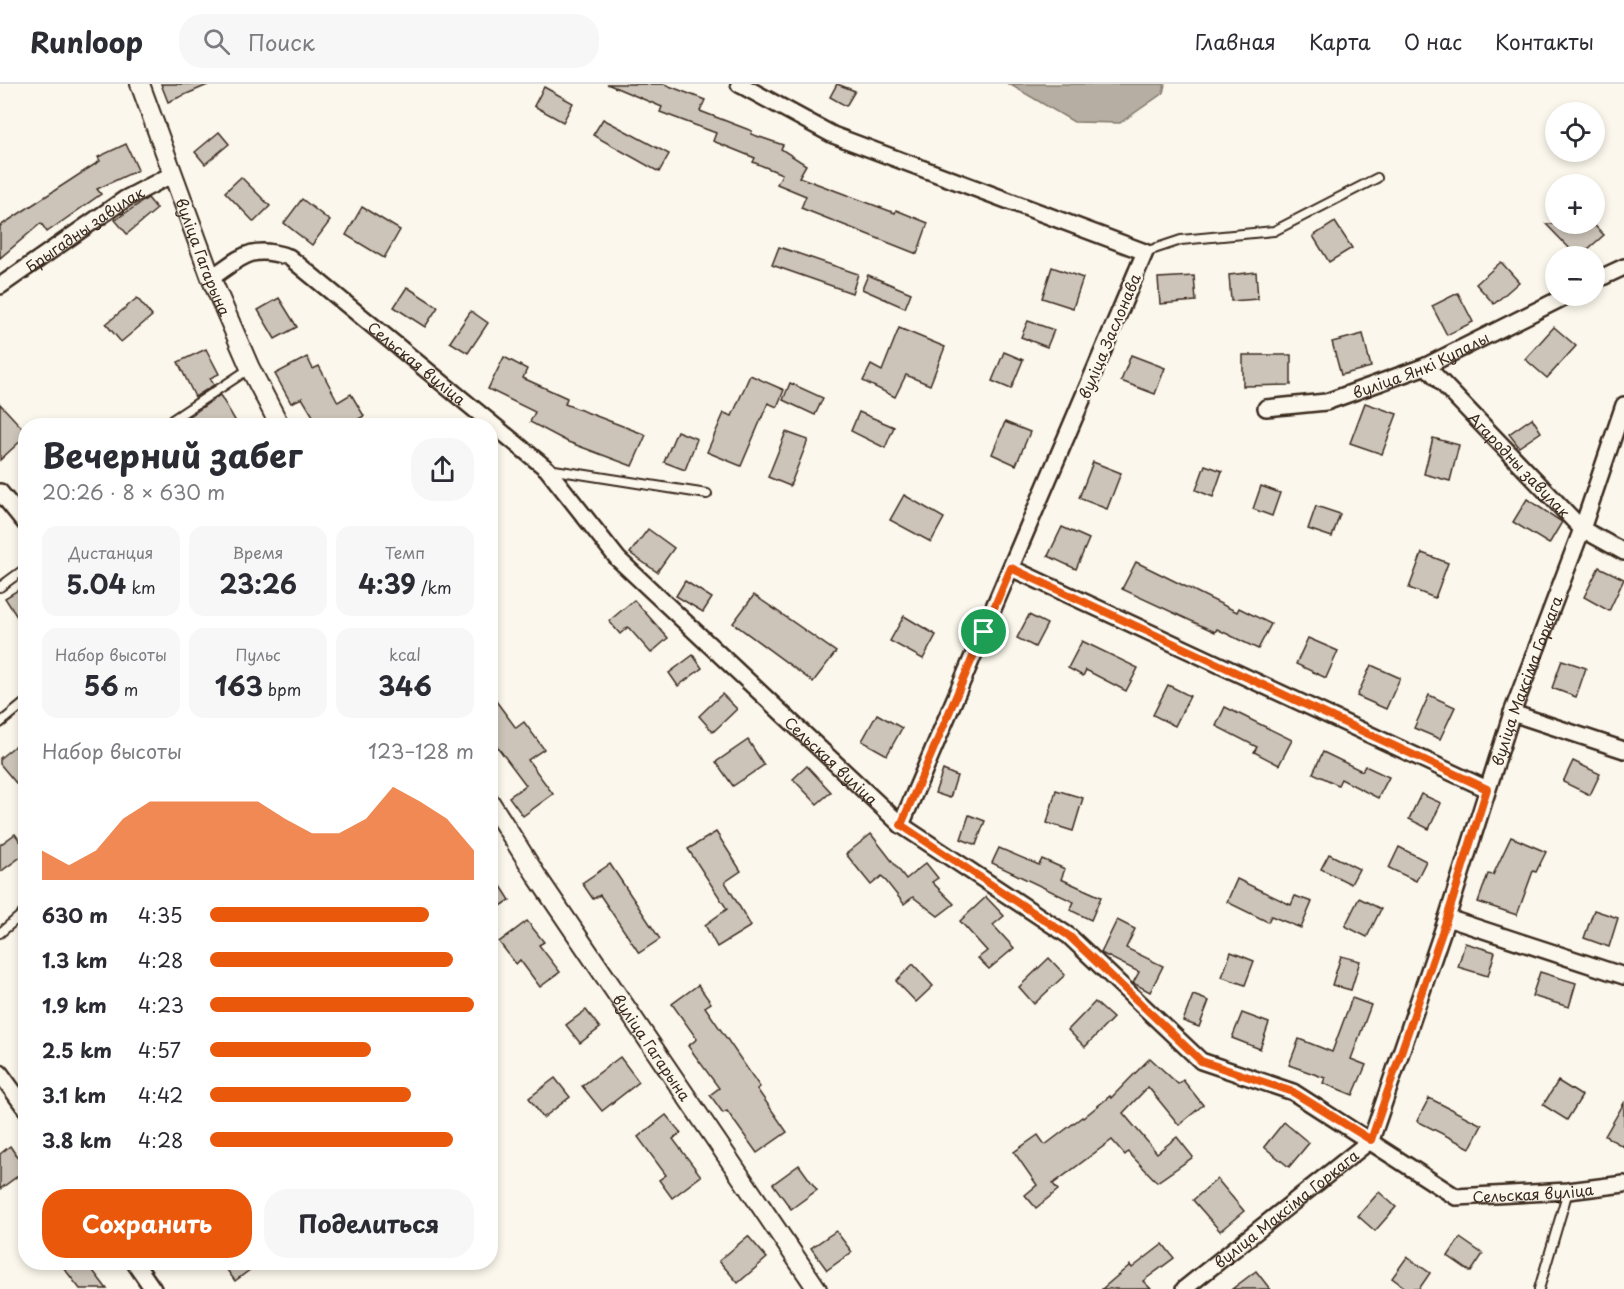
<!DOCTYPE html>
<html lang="ru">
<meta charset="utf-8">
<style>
:root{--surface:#fff;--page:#f7f7f7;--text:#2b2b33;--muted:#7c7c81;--line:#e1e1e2;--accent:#ea580c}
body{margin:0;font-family:"Playpen Sans",sans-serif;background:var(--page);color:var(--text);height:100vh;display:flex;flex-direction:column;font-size:22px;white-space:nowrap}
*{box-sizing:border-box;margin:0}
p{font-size:20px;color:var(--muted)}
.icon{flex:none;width:33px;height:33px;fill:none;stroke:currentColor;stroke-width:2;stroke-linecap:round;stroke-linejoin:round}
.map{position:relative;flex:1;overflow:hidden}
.details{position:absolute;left:18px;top:334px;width:480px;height:852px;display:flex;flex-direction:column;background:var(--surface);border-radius:24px;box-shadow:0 3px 9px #0003}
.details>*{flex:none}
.fabs{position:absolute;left:1545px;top:18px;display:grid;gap:12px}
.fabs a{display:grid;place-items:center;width:60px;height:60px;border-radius:50%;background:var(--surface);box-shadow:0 3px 9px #0003;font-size:30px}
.pin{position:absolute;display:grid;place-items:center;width:51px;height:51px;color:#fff;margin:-26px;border:3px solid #fff;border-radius:50%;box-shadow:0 2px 6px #0007}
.round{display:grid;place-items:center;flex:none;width:63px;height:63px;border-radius:24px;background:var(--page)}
.summary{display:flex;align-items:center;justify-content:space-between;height:102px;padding:0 24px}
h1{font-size:33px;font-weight:700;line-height:45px}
.metrics{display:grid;grid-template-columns:repeat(3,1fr);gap:9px;height:102px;padding:6px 24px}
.metrics div{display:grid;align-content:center;border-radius:15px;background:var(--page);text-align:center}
.metrics b{font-size:26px;font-weight:700}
.metrics small{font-size:16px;font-weight:400}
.metrics p{font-size:16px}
.chart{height:168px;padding:12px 24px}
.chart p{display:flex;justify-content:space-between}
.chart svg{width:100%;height:108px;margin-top:6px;fill:var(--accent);opacity:.7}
.action{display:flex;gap:12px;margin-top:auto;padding:12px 24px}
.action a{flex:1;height:69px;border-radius:24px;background:var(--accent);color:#fff;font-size:24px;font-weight:700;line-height:69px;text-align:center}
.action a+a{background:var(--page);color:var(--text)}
ul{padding:0 24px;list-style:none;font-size:20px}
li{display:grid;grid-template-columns:96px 72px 1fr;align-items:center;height:45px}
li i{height:15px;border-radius:8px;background:var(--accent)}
header{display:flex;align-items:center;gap:36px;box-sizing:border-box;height:84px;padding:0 30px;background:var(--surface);border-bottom:2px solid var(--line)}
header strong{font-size:28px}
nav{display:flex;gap:33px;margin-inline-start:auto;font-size:21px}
.search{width:420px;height:54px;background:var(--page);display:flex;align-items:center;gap:15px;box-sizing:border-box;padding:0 21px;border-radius:24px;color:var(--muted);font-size:22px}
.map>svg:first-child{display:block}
.water{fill:#b6aea2;stroke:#85796d;stroke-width:1.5}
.building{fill:#ccc4b9;stroke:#3b2a1e;stroke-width:1.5}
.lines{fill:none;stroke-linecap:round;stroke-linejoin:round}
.service-casing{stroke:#3b2a1e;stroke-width:12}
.minor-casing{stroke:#3b2a1e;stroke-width:20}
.tertiary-casing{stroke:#3b2a1e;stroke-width:22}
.service{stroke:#fbf7ec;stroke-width:8}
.minor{stroke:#fbf7ec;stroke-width:15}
.tertiary{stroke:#fbf7ec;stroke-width:18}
.route-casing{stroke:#fff;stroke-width:12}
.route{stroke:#ea580c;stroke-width:8}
.labels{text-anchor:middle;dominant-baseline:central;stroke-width:4.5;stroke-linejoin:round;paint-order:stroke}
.street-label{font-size:15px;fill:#3b2a1e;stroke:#fbf7ec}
</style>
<header>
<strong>Runloop</strong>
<div class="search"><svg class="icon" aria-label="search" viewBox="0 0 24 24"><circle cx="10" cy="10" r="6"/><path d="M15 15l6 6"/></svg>Поиск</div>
<nav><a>Главная</a><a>Карта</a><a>О нас</a><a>Контакты</a></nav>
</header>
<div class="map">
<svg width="1624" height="1205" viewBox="0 0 1624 1205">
<rect width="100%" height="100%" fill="#fbf7ec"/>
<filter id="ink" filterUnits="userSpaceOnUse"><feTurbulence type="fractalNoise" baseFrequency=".0167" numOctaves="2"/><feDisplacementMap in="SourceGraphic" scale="12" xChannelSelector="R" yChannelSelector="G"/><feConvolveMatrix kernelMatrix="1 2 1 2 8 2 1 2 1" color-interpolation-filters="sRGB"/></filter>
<g filter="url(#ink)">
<path class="water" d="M1009 0H1165L1163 9 1120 39 1074 38Z"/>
<g class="building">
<path d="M161 0H210L168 18Z"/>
<path d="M607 0H664L705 16 700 27 752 47 751 50 783 61 781 65 806 81 799 93 895 129 896 126 928 139 917 170 801 124 806 112 777 100 782 90 753 78 755 74 713 57 716 49 660 28 662 23Z"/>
<path d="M837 0 855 7 846 22 830 13Z"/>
<path d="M544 3 573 19 563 38 534 22Z"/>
<path d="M603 35 669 70 659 88 593 51Z"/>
<path d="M219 48 229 60 205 80 195 68Z"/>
<path d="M126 60 138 86 97 105 101 110 47 148 41 139 0 174V142L100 77 98 73Z"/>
<path d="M241 93 270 122 254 138 225 108Z"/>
<path d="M148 114 157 125 127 150 115 136Z"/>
<path d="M302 115 330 137 312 161 284 139Z"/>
<path d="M362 123 400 146 384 174 346 151Z"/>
<path d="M1335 138 1352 164 1329 178 1313 152Z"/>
<path d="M1546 140H1593L1604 151 1580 172H1577Z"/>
<path d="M779 163 858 190 852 209 772 181Z"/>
<path d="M1501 178 1519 198 1494 220 1476 200Z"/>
<path d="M1052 183 1083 194 1073 224 1042 214Z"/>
<path d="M1256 188 1258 215 1231 217 1229 191Z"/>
<path d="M868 191 911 209 905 224 862 205Z"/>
<path d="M1194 192 1196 217 1160 220 1158 194Z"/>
<path d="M407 203 438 223 425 243 394 223Z"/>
<path d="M1458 209 1473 238 1447 251 1432 222Z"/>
<path d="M137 214 152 232 121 258 106 240Z"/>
<path d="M279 214 297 243 275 255 258 226Z"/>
<path d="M471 227 488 239 468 269 450 258Z"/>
<path d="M1028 237 1054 246 1047 263 1021 253Z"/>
<path d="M1554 243 1576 262 1547 294 1525 275Z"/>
<path d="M899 244 945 263 930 301 906 291 895 313 863 297 871 281 882 287Z"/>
<path d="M1363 250 1371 283 1341 291 1332 258Z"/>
<path d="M206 265 219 290 210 294 214 301 195 313 178 278Z"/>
<path d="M1004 268 1023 276 1011 305 992 297Z"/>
<path d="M1131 271 1165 284 1155 310 1121 297Z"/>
<path d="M1243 271H1291V301L1243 302Z"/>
<path d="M307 273 313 285 319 282 338 318 351 310 364 332 346 342H319L302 314 291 319 275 290Z"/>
<path d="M504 273 527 285 523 294 567 314 565 320 646 351 632 382 568 358 530 338 535 328 488 305Z"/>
<path d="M750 291 784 306 777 323 768 319 741 382 707 368 724 329 732 332Z"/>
<path d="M790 299 823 314 815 331 783 316Z"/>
<path d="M220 311 235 336 226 342H176Z"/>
<path d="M1365 319 1397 330 1382 370 1350 359Z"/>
<path d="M0 320 26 348V352L0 376Z"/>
<path d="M859 328 894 343 885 364 851 347Z"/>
<path d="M1532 334 1541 348 1519 363 1509 350Z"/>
<path d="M1005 338 1030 348 1016 381 992 370Z"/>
<path d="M677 347 697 355 685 386 664 378Z"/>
<path d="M786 348 808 356 790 402 768 393Z"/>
<path d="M1433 354 1459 361 1450 397 1424 390Z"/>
<path d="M1093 378 1121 389 1107 425 1079 414Z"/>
<path d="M1205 381 1222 387 1213 413 1196 406Z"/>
<path d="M1261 402 1280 409 1272 432 1253 425Z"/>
<path d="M904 411 944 434 931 458 890 436Z"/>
<path d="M1527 415 1562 438 1549 460 1513 438Z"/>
<path d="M1316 422 1340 430 1332 453 1308 445Z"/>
<path d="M1062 443 1089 455 1076 485 1048 472Z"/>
<path d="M648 445 674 464 657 488 630 469Z"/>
<path d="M1422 469 1448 479 1435 514 1409 504Z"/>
<path d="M1136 478 1237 528 1239 524 1271 540 1258 565 1217 545 1215 548 1122 505Z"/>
<path d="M1599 483 1624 495 1609 527 1584 513Z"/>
<path d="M685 497 712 514 703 528 676 512Z"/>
<path d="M26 501V547L5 514Z"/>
<path d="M754 511 836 568 813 598 733 539Z"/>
<path d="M634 516 668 554 651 569 628 543 620 550 609 537Z"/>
<path d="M1029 531 1047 540 1035 563 1017 554Z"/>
<path d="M904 532 936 551 923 575 890 557Z"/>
<path d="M1308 554 1338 567 1326 594 1296 580Z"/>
<path d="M1082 557 1138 584 1126 607 1086 586 1083 592 1068 584Z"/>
<path d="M693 571 702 584 678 602 669 589Z"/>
<path d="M1562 576 1586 584 1576 613 1552 604Z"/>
<path d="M1371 581 1400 594 1386 625 1357 612Z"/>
<path d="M1168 601 1190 612 1175 642 1153 631Z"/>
<path d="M490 609 516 644 524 638 544 665 528 676 553 710 523 732 509 713 526 701 490 653Z"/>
<path d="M722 610 737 625 713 648 699 632Z"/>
<path d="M1429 611 1455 623 1440 655 1414 644Z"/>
<path d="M1225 623 1292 656 1279 681 1254 668 1257 663 1216 642Z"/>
<path d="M877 630 902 644 887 671 862 657Z"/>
<path d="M26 653V711L0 680V674Z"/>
<path d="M748 656 764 681 733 702 716 678Z"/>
<path d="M1323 668 1362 687 1365 682 1389 693 1378 714 1341 695 1338 701 1313 689Z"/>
<path d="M1573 677 1600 690 1590 711 1563 698Z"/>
<path d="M807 682 831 708 817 720 793 695Z"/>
<path d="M943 686 957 692 950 714 935 709Z"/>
<path d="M1056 706 1083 714 1073 747 1047 739Z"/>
<path d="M1421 710 1441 719 1429 745 1409 735Z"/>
<path d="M969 731 985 737 976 761 961 755Z"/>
<path d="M716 748 741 787 725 798 751 842 717 863 705 841 727 825 688 765Z"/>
<path d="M15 750 26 765V769L0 788V761Z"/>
<path d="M871 750 906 795 926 779 938 794 932 798 954 820 938 832 913 813 904 820 882 792 871 801 846 770Z"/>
<path d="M1511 753 1546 768 1536 788 1533 787 1517 831 1478 818 1488 790 1493 791Z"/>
<path d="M1399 763 1426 777 1416 797 1389 784Z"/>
<path d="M999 764 1039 781 1042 775 1065 785 1061 795 1101 813 1091 836 1070 826 1074 818 992 779Z"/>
<path d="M1329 770 1359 785 1351 800 1321 785Z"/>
<path d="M610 780 660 855 639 869 600 811 593 815 582 799Z"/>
<path d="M490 785 510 816 490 829Z"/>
<path d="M1237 795 1291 821 1295 812 1312 818 1301 844 1271 832 1268 838 1227 818Z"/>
<path d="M986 813 1004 832 993 841 1014 864 989 885 978 874 987 867 960 837Z"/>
<path d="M1359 814 1381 825 1367 853 1345 842Z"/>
<path d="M1594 826 1618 834 1609 863 1584 854Z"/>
<path d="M1117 836 1135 845 1126 864 1163 882 1150 908 1133 899 1139 888 1101 869Z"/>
<path d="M527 837 544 858 539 861 560 888 540 903 520 876 516 880 499 858Z"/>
<path d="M1465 859 1495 868 1488 892 1458 883Z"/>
<path d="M1231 868 1254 877 1245 901 1222 893Z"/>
<path d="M1341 872 1360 877 1351 906 1332 901Z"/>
<path d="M1049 874 1065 891 1034 920 1019 903Z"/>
<path d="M913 880 933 902 916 918 896 897Z"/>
<path d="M1540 888 1576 899 1569 923 1532 912Z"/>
<path d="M698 901 711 919 705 923 760 1003 757 1005 787 1048 757 1069 727 1027 723 1029 710 1011 719 1004 688 962 697 955 672 920Z"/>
<path d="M1193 911 1209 917 1199 943 1183 937Z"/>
<path d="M1352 914 1371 921 1351 975 1366 981 1353 1011 1323 999 1325 994 1289 981 1299 955 1332 968Z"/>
<path d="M1095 918 1113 934 1085 963 1068 946Z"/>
<path d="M586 926 600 944 580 959 566 941Z"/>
<path d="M1242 929 1269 939 1260 965 1232 954Z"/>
<path d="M620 973 639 998 602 1027 582 1002Z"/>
<path d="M1150 974 1178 1000 1183 996 1203 1021 1179 1041 1148 1003 1123 1029 1157 1069 1177 1053 1193 1073 1157 1098 1128 1068 1125 1071 1112 1056 1053 1100 1058 1106 1036 1124 1025 1111 1037 1101 1014 1068 1038 1051 1045 1061 1082 1033 1083 1034 1110 1012 1111 1014Z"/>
<path d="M555 994 570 1013 543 1034 529 1014Z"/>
<path d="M1558 997 1582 1012 1567 1036 1543 1021Z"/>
<path d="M1429 1014 1482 1041 1470 1064 1417 1037Z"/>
<path d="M1624 1019V1063L1605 1052Z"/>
<path d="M666 1031 681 1049 673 1055 701 1092 672 1114 659 1096 666 1091 638 1053Z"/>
<path d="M1284 1038 1309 1059 1289 1083 1264 1063Z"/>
<path d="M10 1062 26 1086 0 1105V1070Z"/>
<path d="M799 1081 817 1106 791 1125 773 1100Z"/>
<path d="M1217 1095 1244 1127 1220 1147 1193 1116Z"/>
<path d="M1379 1108 1396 1123 1375 1147 1358 1132Z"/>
<path d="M836 1147 852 1168 827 1186 811 1164Z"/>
<path d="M748 1152 767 1174 738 1199 719 1177Z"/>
<path d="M1460 1154 1483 1170 1471 1188 1448 1172Z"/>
<path d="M1163 1160 1174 1174 1143 1197 1151 1205H1102L1130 1181 1132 1184Z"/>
<path d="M1407 1173 1430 1189 1419 1205H1407L1392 1194Z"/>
<path d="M60 1179H87L107 1205H80Z"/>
<path d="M222 1179H259L235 1197Z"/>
<path d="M1256 1187 1270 1205H1232Z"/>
</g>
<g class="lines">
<g class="service-casing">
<g id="service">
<path d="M1145 168 1181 156 1274 147 1377 94"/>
<path d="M163 342 249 285"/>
<path d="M548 385 707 410"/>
<path d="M0 503 26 484"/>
<path d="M0 639 26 618"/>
<path d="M0 849 26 827"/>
<path d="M1539 1205 1568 1107"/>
</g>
</g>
<g class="minor-casing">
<g id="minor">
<path d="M739 0 833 51 1145 168 901 741"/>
<path id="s1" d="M211 194C242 173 250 160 289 173L547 385 618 475 901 741 1069 852 1201 977 1293 1008 1456 1113 1568 1107 1624 1100"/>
<path d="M1594 197 1624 183"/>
<path id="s2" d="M0 202 125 115 171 91"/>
<path id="s3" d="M1426 282 1582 445 1624 468"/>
<path id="s4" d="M1266 324 1326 318 1426 282 1566 212"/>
<path d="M0 408 26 440"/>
<path d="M1011 484 1487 705"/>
<path d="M1512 629 1624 666"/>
<path d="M1447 834 1624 892"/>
<path d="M0 989 26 1025"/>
<path d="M135 1179 153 1205"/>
<path id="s5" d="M1184 1205 1371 1056 1447 834 1512 629 1582 445 1624 321"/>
</g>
</g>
<g class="tertiary-casing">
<g id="tertiary">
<path id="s6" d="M140 0 211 194 250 284 280 342"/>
<path id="s7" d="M490 718 538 794 817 1205"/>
</g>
</g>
<use href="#service" class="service"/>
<use href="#minor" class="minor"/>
<use href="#tertiary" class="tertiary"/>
</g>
</g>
<g class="lines" filter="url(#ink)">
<g class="route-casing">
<path id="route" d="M1011 484 1487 705 1447 834 1371 1056 1293 1008 1201 977 1069 852 901 741Z"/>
</g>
<use href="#route" class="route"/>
</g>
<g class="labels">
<g class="street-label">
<text stroke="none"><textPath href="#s2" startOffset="102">Брыгадны завулак</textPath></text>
<text stroke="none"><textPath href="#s6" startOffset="184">вуліца Гагарына</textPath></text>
<text transform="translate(1109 252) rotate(-67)">вуліца Заслонава</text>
<text stroke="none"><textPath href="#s1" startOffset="252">Сельская вуліца</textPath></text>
<text stroke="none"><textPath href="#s4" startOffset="162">вуліца Янкі Купалы</textPath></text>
<text stroke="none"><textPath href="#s3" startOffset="136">Агародны завулак</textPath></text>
<text stroke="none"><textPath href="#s5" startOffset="724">вуліца Максіма Горкага</textPath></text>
<text stroke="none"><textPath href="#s1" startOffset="828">Сельская вуліца</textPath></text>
<text stroke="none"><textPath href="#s7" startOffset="294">вуліца Гагарына</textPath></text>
<text stroke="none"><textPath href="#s1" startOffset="1674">Сельская вуліца</textPath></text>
<text stroke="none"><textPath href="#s5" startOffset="130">вуліца Максіма Горкага</textPath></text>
</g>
</g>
</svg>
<div class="fabs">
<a><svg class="icon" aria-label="locate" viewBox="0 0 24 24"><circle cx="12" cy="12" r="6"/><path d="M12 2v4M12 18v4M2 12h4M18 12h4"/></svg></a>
<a>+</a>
<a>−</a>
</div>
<div class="pin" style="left:984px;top:548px;background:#1e9e55"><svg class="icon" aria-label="arrive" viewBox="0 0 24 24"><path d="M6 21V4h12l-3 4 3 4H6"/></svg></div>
<section class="details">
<div class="summary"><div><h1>Вечерний забег</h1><p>20:26 · 8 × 630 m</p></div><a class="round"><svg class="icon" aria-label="share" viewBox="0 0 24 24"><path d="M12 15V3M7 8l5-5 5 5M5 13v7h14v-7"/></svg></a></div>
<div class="metrics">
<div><p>Дистанция</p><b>5.04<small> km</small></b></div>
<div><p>Время</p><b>23:26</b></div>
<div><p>Темп</p><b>4:39<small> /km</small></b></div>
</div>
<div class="metrics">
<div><p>Набор высоты</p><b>56<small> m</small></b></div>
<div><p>Пульс</p><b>163<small> bpm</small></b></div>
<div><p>kcal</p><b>346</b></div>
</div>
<div class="chart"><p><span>Набор высоты</span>123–128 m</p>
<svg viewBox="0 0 160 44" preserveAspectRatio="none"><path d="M0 44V32L10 38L20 32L30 19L40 12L50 12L60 12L70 12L80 12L90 19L100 25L110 25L120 19L130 6L140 12L150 19L160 32V44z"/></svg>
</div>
<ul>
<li><b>630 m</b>4:35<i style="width:83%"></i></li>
<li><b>1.3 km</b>4:28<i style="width:92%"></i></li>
<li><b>1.9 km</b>4:23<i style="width:100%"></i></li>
<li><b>2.5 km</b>4:57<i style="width:61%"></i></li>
<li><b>3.1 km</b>4:42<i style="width:76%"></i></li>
<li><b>3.8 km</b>4:28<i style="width:92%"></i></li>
</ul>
<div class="action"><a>Сохранить</a><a>Поделиться</a></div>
</section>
</div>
